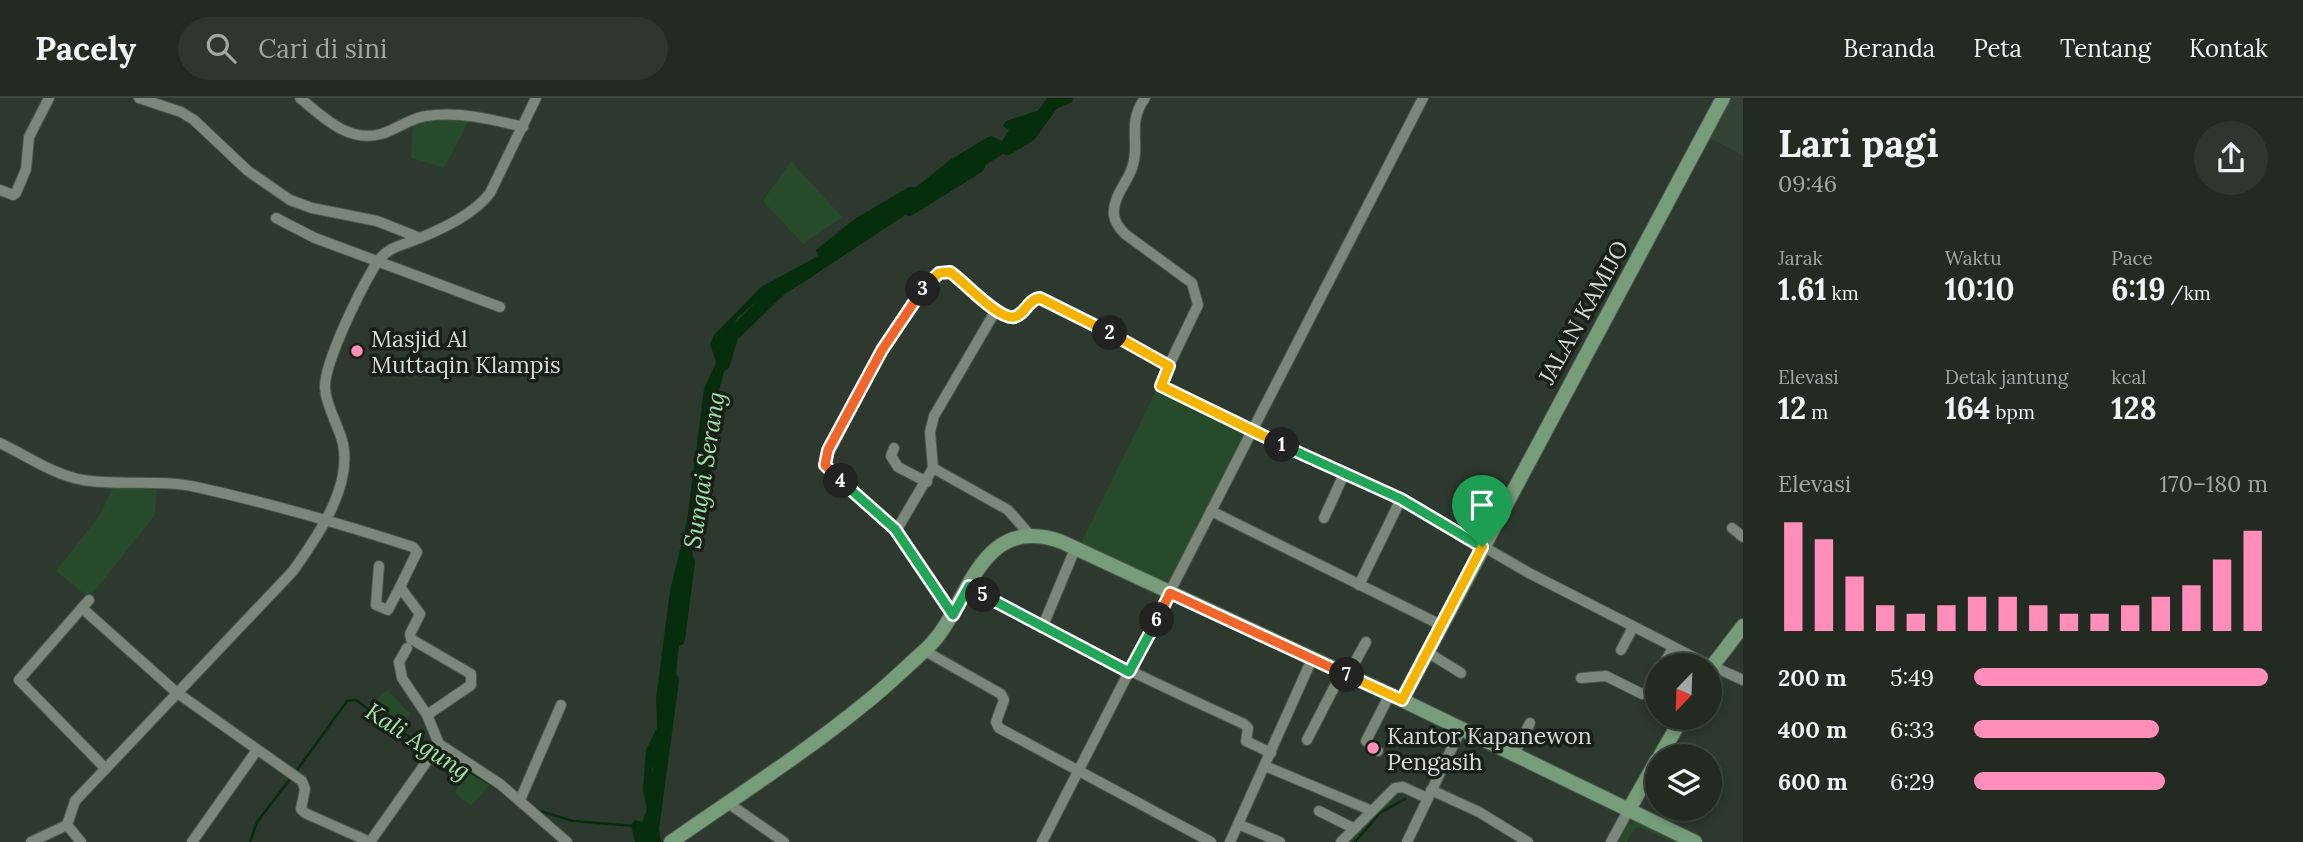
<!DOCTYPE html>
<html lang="id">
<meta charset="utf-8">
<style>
:root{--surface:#222a22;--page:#2e362f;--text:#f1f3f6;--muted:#a2a7a5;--line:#3f4640;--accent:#ff8eba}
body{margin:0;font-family:Lora,serif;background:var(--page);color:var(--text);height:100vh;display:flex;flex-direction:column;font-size:26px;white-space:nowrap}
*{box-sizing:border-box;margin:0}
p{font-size:23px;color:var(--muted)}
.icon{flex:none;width:38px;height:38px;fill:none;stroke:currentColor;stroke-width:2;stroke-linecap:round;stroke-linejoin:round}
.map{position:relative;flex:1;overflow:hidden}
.sheet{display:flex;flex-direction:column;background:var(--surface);width:560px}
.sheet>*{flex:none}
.needle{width:46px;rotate:203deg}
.fabs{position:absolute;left:1645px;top:555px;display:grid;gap:14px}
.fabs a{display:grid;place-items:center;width:77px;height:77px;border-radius:50%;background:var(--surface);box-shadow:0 4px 10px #0003,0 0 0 2px var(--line);font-size:35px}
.pin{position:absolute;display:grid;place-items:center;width:60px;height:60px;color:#fff;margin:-72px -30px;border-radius:50% 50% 50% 0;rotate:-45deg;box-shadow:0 0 7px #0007}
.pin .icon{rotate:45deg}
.km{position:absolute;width:35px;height:35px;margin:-18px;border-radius:50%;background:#222;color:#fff;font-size:19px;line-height:35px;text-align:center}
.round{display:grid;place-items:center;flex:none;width:74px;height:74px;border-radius:37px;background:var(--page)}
.head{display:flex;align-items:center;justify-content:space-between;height:119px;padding:0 35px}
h1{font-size:38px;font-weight:700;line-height:52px}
.figures{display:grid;grid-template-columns:repeat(3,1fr);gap:10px;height:119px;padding:7px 35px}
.figures div{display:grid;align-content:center}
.figures b{font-size:30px;font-weight:700}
.figures small{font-size:19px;font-weight:400}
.figures p{font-size:19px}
.chart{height:196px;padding:14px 35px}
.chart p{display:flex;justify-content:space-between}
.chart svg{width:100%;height:126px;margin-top:7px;stroke:var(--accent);stroke-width:6}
ul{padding:0 35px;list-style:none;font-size:23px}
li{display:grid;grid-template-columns:112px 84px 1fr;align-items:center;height:52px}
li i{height:18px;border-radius:9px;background:var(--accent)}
header{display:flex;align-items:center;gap:42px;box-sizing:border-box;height:98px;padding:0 35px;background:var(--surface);border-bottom:2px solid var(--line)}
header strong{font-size:33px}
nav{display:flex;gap:38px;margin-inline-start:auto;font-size:24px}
.search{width:490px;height:63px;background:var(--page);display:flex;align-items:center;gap:18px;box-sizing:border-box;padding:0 24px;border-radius:38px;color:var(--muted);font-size:26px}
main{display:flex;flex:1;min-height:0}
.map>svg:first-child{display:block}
.built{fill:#324233}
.green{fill:#274a2a}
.water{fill:#062e0d}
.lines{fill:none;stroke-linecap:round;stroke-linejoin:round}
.stream{stroke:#062e0d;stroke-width:2.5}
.river{stroke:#062e0d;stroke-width:14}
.minor-casing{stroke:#4a554b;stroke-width:12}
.major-casing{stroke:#4a554b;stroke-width:16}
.minor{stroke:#7a877a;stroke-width:10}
.major{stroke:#769c79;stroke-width:14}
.split-1-casing{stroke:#fff;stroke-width:14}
.split-2-casing{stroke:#fff;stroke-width:14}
.split-3-casing{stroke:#fff;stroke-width:14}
.split-4-casing{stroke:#fff;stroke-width:14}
.split-5-casing{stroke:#fff;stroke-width:14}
.split-6-casing{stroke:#fff;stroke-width:14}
.split-7-casing{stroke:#fff;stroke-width:14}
.split-8-casing{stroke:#fff;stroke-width:14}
.split-1{stroke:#22a559;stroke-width:9}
.split-2{stroke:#f5b400;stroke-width:9}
.split-3{stroke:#f5b400;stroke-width:9}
.split-4{stroke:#f0652b;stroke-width:9}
.split-5{stroke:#22a559;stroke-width:9}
.split-6{stroke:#22a559;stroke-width:9}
.split-7{stroke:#f0652b;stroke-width:9}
.split-8{stroke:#f5b400;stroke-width:9}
.poi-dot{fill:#ff8eba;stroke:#191e19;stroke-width:2.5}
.labels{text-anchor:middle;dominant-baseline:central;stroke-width:7;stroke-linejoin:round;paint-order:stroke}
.street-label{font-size:23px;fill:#d4dcd5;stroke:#191e19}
.poi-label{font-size:23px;fill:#d4dcd5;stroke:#191e19;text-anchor:start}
.water-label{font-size:24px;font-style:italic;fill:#9ce6a2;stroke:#191e19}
</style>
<header>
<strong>Pacely</strong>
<div class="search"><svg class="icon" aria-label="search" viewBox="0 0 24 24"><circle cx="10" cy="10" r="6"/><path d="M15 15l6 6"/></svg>Cari di sini</div>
<nav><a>Beranda</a><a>Peta</a><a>Tentang</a><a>Kontak</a></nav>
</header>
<main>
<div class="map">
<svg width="1743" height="744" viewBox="0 0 1743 744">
<rect width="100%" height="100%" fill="#2d382e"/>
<path class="built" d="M1725 0H1743V58L1705 37Z"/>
<g class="green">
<path d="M447 19 469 23 444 70 411 60 413 27 423 22Z"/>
<path d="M791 63 842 119 803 146 763 103Z"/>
<path d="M1158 289 1247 335 1166 492 1079 449Z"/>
<path d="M114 387 157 389 155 417 89 500 56 473 100 417Z"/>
<path d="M387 592 410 616 397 629 374 604Z"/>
<path d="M472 668 493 683 471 708 455 695 464 676Z"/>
<path d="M1633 724H1640L1687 744H1674L1639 729 1634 731 1627 744H1618L1623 731Z"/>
</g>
<path class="water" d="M1062 0H1073L1072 4 1031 22 1020 45 970 77 954 79 919 108 805 183 804 181 779 185 738 219 728 236 729 255 715 308 710 343 714 351 709 357 712 372 700 439 692 453 694 464 684 487 678 514 681 526 675 586 661 622 659 651 652 672 656 689 650 710 655 733 652 744H635L631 727 635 722 642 724 647 712 643 692 646 652 657 630 656 601 670 493 687 423 704 291 716 264 710 246 714 237 761 189 818 158 816 152 856 120 909 89H916L950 62 986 40 991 38 1002 43 1009 32 1003 28 1006 23 1055 7Z"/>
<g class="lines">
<g class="stream">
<path d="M438 655 492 687"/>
<path d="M295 675 347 603 356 602 394 630 432 651"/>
<path d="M537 712 573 723 634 728"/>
<path d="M250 744 257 724 291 680"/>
<path d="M1355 744 1380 715 1405 701"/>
</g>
<g class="river">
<path d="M1007 50 1029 37 1056 0"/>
<path d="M909 111 978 68"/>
<path d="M723 266 731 238 781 190 808 173"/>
<path d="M678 541 688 464"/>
<path d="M654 744 652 731 672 582"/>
</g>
<g class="minor-casing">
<g id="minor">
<path d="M139 0 181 14 194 22 248 73 290 102 312 110 377 123 420 140"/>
<path d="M300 0C323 19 348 45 381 36 396 32 410 20 426 18 458 13 491 21 523 29"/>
<path d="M1145 0C1126 26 1141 45 1132 70 1127 85 1112 100 1114 117 1115 125 1119 130 1125 136L1192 185 1198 207 1160 286 1252 333 1423 0"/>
<path d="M0 92 13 97 16 95 26 71 29 39 49 0"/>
<path d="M276 120 315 140 500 209"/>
<path d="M0 345C27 358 54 377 83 382 120 388 159 381 196 389 269 405 342 426 413 449L417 454 400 489"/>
<path d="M894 350 891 358 898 369 927 384"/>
<path d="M933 370 1008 412 1030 437"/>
<path d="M1211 413 1441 527"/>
<path d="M1324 420 1345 374"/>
<path d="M1732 430 1743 439"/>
<path d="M896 433 933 370 930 334 934 318 996 212"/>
<path d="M379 468 376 507 388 512 400 489 420 516 410 536 411 541 471 576V587L427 617"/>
<path d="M1359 487 1401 401"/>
<path d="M969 488C1059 540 1150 583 1244 626L1248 630 1246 643 1271 655"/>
<path d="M89 502 19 582 105 670"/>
<path d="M82 510 176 594 302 683 305 691 301 711 305 715 370 744"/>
<path d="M953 517 895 431 827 371 825 363 882 252 929 183 939 175 950 174C964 183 998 222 1014 219 1025 217 1028 201 1040 200L1094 226 1169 268"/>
<path d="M1042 530 1075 451"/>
<path d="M407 550 399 564 402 580 427 617 439 646 500 686 567 744"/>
<path d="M1621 552 1633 529"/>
<path d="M925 553 1001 596 1004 602 996 624 999 630 1211 744"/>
<path d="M1427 554 1461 575"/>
<path d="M1663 567 1673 550"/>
<path d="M1710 567 1743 582"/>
<path d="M1348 577 1366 544"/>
<path d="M1581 580 1606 578 1642 596 1647 594 1657 577"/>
<path d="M1307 642 1342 574"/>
<path d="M1378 653 1366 643 1390 596"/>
<path d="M1513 658 1530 625"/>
<path d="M1265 668 1370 712"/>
<path d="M1431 692 1479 714 1528 744"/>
<path d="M520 702 561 607"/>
<path d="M728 705 784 744"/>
<path d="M1319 713 1353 730"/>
<path d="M1238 726 1280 744"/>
<path d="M31 744 67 727"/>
<path d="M81 744 67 727 75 703 293 473C317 439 352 390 343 346 339 328 326 309 325 290 324 264 363 186 378 163 389 148 404 147 420 140 444 130 474 116 490 95L536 0"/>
<path d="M192 744 257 652"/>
<path d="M370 744 439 646"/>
<path d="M1042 744 1252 333 1401 401 1529 475 1709 567"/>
<path d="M1230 744 1312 561"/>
<path d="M1341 744 1395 690 1403 689 1427 700"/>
<path d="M1407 744 1461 631"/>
<path d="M1611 744 1628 713"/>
</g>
</g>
<g class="major-casing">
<g id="major">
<path d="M1710 571 1743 528"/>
<path d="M1402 602 1723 0"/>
<path d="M1660 658 1682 620"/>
<path d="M1628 713 1657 662"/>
<path d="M671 744C735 699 802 657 863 607 884 591 903 572 923 554 956 526 964 477 997 450 1017 434 1040 436 1062 444L1402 602 1695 744"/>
</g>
</g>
<use href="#minor" class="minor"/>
<use href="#major" class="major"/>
</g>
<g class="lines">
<g class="split-1-casing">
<path id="split-1" d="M1282 347 1401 401 1482 449"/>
</g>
<g class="split-2-casing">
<path id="split-2" d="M1110 235 1169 268 1161 288 1282 347"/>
</g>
<g class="split-3-casing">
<path id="split-3" d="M923 191 939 175 950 174C964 183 998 222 1014 219 1025 217 1028 201 1040 200L1110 235"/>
</g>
<g class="split-4-casing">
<path id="split-4" d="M841 383 825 367 828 352 882 252 923 191"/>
</g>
<g class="split-5-casing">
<path id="split-5" d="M841 383 895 431 953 517 969 488 983 497"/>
</g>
<g class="split-6-casing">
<path id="split-6" d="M983 497 1129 574 1157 522"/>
</g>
<g class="split-7-casing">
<path id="split-7" d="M1157 522 1170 495 1347 577"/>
</g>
<g class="split-8-casing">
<path id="split-8" d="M1347 577 1402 602 1482 449"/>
</g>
<use href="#split-1" class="split-1"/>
<use href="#split-2" class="split-2"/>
<use href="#split-3" class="split-3"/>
<use href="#split-4" class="split-4"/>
<use href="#split-5" class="split-5"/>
<use href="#split-6" class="split-6"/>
<use href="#split-7" class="split-7"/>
<use href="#split-8" class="split-8"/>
</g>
<g class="poi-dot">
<circle cx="357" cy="253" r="7"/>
<circle cx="1373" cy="650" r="7"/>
</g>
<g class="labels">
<g class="street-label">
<text transform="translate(1583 214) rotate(-61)">JALAN KAMIJO</text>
</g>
<g class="poi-label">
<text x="371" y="240">Masjid Al<tspan x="371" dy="26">Muttaqin Klampis</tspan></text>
<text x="1387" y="637">Kantor Kapanewon<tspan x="1387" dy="26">Pengasih</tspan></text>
</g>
<g class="water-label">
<text transform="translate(704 372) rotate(-81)">Sungai Serang</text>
<text transform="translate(418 643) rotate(33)">Kali Agung</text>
</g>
</g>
</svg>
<div class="fabs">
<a><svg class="needle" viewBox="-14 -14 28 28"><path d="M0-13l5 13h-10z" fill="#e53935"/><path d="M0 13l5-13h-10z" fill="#a2a7a5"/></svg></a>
<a><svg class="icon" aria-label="layers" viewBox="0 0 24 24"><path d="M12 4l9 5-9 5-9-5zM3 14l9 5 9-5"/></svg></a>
</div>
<div class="pin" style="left:1482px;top:449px;background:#1e9e55"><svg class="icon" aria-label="arrive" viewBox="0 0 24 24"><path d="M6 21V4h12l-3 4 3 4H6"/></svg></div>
<b class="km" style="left:1282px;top:347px">1</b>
<b class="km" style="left:1110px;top:235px">2</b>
<b class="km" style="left:923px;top:191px">3</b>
<b class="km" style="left:841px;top:383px">4</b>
<b class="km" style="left:983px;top:497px">5</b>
<b class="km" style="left:1157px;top:522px">6</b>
<b class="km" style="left:1347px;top:577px">7</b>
</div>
<section class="sheet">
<div class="head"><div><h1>Lari pagi</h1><p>09:46</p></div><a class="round"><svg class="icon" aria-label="share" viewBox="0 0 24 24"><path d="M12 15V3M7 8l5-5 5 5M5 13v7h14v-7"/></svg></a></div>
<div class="figures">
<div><p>Jarak</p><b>1.61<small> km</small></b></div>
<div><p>Waktu</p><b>10:10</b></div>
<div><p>Pace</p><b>6:19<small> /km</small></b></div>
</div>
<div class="figures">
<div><p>Elevasi</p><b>12<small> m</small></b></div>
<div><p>Detak jantung</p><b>164<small> bpm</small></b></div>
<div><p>kcal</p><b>128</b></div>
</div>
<div class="chart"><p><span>Elevasi</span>170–180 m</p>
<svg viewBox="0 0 160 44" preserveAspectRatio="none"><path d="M5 44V6M15 44V12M25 44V25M35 44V35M45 44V38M55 44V35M65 44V32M75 44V32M85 44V35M95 44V38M105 44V38M115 44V35M125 44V32M135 44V28M145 44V19M155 44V9"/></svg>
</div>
<ul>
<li><b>200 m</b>5:49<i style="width:100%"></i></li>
<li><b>400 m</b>6:33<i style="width:63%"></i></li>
<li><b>600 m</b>6:29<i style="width:65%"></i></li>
</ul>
</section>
</main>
